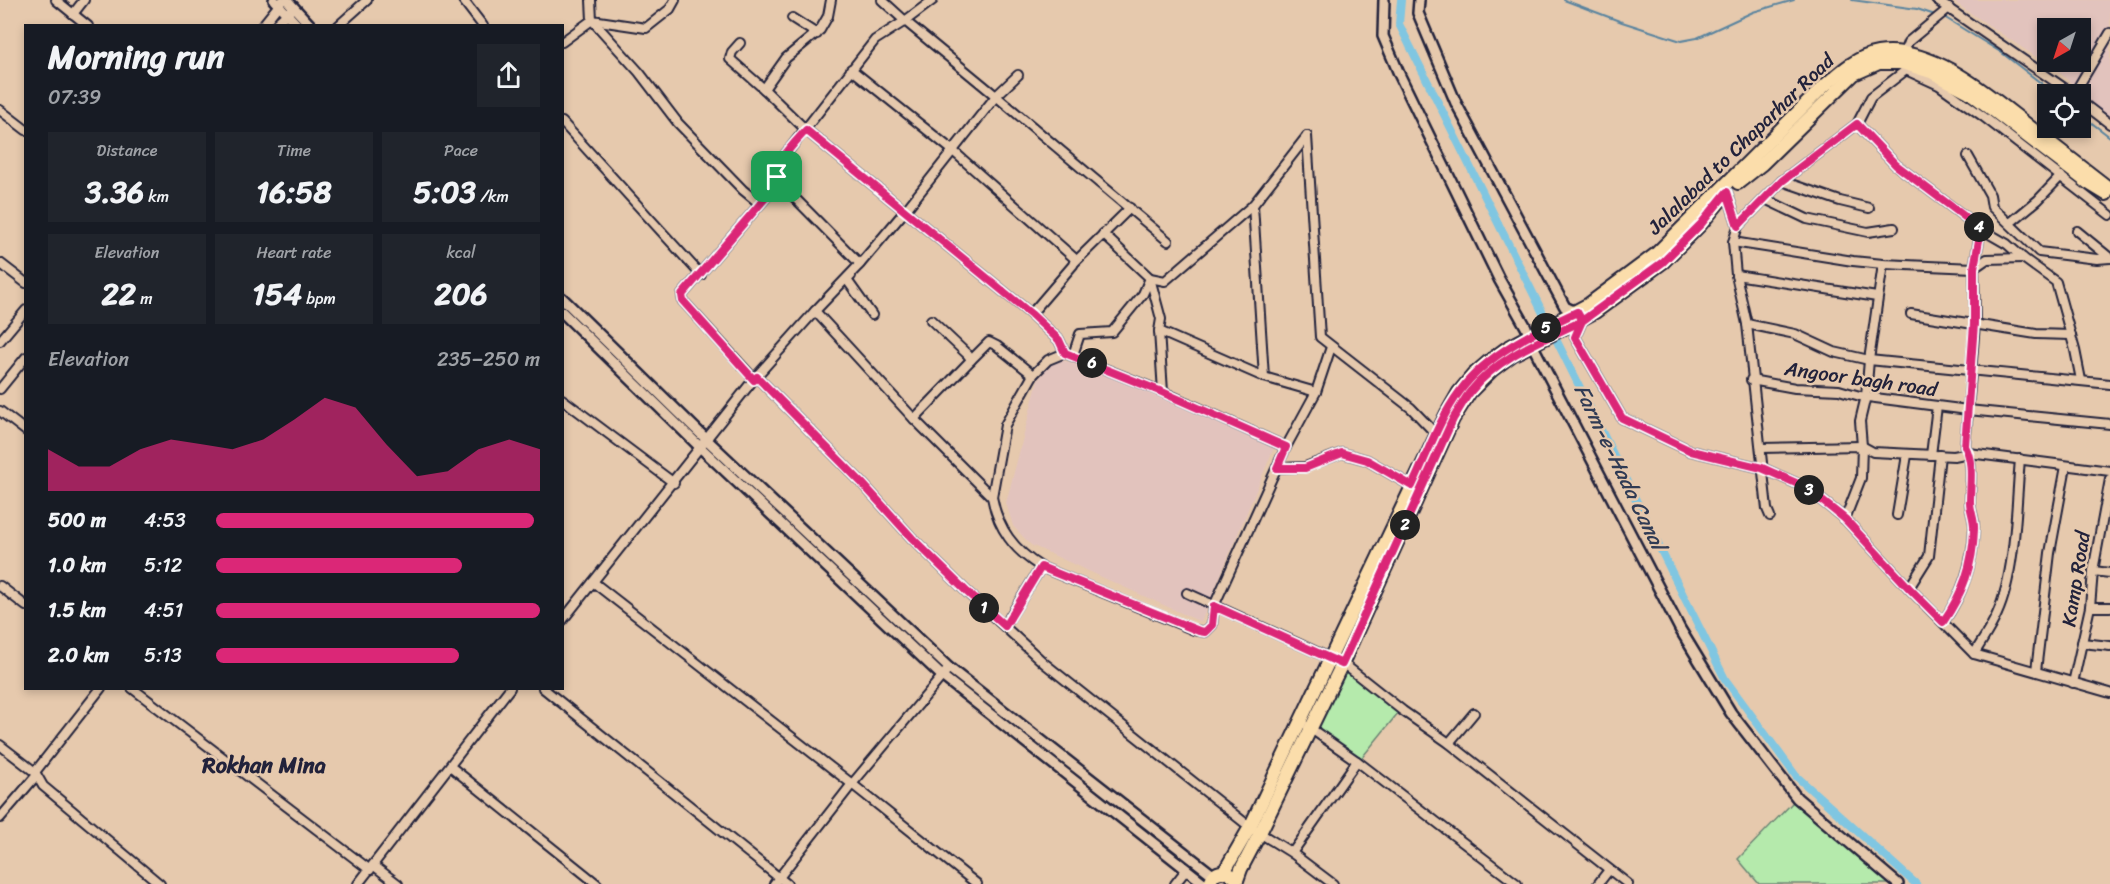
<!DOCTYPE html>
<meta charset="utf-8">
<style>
:root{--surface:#171b24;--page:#20242c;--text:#f1f3f6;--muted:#9ea1a6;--accent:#db2777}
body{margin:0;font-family:Sriracha,sans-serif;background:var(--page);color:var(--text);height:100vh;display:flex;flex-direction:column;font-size:22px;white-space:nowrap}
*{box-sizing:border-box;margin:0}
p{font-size:20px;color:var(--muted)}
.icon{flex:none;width:33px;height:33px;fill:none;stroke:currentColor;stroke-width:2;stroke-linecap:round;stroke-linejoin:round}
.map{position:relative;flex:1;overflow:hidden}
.sheet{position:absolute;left:24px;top:24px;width:540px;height:666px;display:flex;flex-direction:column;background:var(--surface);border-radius:0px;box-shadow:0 3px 9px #0003}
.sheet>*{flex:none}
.needle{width:39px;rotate:219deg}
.buttons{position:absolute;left:2037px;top:18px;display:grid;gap:12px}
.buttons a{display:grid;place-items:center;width:54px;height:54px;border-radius:0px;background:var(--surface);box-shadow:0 3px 9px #0003;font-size:30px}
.pin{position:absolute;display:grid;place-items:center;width:51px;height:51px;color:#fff;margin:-26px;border-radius:12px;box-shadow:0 3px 9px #0006}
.km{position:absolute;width:30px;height:30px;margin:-15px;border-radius:50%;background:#222;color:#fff;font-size:16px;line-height:30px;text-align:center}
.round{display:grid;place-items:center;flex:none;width:63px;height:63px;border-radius:0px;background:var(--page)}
.head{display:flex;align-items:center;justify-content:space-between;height:102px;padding:0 24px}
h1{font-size:33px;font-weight:700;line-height:45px}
.figures{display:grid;grid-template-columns:repeat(3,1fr);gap:9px;height:102px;padding:6px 24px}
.figures div{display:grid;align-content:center;border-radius:0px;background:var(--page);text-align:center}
.figures b{font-size:30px;font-weight:700}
.figures small{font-size:16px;font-weight:400}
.figures p{font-size:16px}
.chart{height:168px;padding:12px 24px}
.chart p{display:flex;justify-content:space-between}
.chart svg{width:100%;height:108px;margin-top:6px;fill:var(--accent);opacity:.7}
ul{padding:0 24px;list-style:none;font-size:20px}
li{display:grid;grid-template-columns:96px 72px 1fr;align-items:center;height:45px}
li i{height:15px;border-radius:8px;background:var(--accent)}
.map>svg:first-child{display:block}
.built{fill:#e2c3bd;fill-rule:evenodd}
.green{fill:#b5eaac;stroke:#6c8674;stroke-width:1.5}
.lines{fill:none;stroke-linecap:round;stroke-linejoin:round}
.stream{stroke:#5a849f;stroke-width:2}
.canal{stroke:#80c6e1;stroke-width:8}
.minor-casing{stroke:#22223b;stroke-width:12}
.tertiary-casing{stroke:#22223b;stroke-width:14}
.primary-casing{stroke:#22223b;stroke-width:16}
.minor{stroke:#e6c9ad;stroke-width:8}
.tertiary{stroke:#e6c9ad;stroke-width:9}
.primary{stroke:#fbddab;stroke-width:12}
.route-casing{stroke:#fff;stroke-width:12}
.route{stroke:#db2777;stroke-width:8}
.labels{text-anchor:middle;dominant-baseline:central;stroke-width:5;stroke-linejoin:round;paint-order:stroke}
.street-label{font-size:20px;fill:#22223b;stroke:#e6c9ad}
.water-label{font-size:21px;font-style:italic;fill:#303b54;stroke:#e6c9ad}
.quarter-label{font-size:22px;font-weight:bold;fill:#22223b;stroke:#e6c9ad}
</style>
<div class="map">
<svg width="2110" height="884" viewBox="0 0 2110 884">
<rect width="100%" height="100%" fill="#e6c9ad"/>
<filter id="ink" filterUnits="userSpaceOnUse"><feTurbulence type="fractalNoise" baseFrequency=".0167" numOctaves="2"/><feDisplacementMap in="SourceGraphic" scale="12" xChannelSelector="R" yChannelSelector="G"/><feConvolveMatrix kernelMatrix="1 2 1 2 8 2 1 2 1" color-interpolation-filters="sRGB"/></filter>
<g filter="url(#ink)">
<g class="built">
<path d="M1951 0H2110V117L2094 105 2060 73ZM2048 28H2080V62H2048Z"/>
<path d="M1057 360 1072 362 1276 443 1201 622 1031 545 1013 526 1006 503 1038 380 1049 366Z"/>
</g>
<g class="green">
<path d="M1344 670 1398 713 1360 760 1315 726Z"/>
<path d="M1795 800 1893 884H1759L1738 859Z"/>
</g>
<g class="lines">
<g class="stream">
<path d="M1564 0 1622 22 1681 41 1697 38 1753 12 1794 0"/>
<path d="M1852 0 1917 9 1935 15"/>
<path d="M1944 17 2002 53 2055 94"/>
<path d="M2080 114 2110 137"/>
</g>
<path class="canal" d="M1401 0 1399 24 1725 679 1796 776 1916 884"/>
<g class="minor-casing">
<g id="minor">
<path d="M56 0 88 26"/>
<path d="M463 0 483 26"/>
<path d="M882 0 905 21 996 96 1168 241"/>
<path d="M1936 0 2073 94"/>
<path d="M73 14 84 0"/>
<path d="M792 18 817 34"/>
<path d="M592 20 639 72 678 123 743 190 760 204"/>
<path d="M592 20 646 28 670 9 675 0"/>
<path d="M262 26 282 1"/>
<path d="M273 26 290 11"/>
<path d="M338 26 367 0"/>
<path d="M562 42 592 20 591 0"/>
<path d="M740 43 732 52 730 59 764 89 806 130 1031 314 1059 340 1065 353 1163 392 1286 447 1214 606 1212 625 1205 632 1194 630 1041 567C1014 550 998 529 992 497"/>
<path d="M1904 53 1908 42 1949 8"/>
<path d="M851 69 952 150 1073 257 1075 260 1073 265 1031 314"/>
<path d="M764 89 786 58 820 30 828 16 831 0"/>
<path d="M2074 94 2110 33"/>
<path d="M2080 101 2110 124"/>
<path d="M0 110 26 130"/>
<path d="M562 122 701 275"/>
<path d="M1857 124 1896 165 1981 229 2007 244 2023 258 2056 282 2075 350 2081 380"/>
<path d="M1307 136 1320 337 1411 408 1437 435"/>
<path d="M2044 138 2051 128"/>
<path d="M1968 156 1990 195 1992 207 2039 252 2097 259 2110 258"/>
<path d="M1782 181 1840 201 1869 208"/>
<path d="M779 182 860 264 858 266"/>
<path d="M1727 192 1738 226 1733 242 1736 275 1747 324 1767 509 1770 516"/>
<path d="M1765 199 1807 219 1868 232 1894 228"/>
<path d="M1253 205 1264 377 1316 392"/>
<path d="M2010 223 2038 200 2061 176"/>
<path d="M1738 226 1782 181 1857 124 1871 97 1906 70 1939 85 1984 117 2110 215"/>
<path d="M2077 231 2110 258"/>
<path d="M1103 234 1150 278 1161 319 1159 331 1163 392"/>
<path d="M1733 242 1853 261 1883 264 1974 268 1987 259 2023 258"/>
<path d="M0 263 26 283"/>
<path d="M1074 263 1130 208"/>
<path d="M1736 275 1877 297"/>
<path d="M851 276 847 280 872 315"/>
<path d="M815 311 914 419 992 497 1005 425 1033 375 1048 360 1065 353"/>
<path d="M1911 314 2036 334 2071 335"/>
<path d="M931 320 968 355 971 360 989 342 997 346 1033 375"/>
<path d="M1582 321 1575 337 1622 418 1691 451 1762 468 1805 487 1845 519 1909 588 1974 654 2110 693"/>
<path d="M1747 324 1795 334 1834 352 1869 360 2110 384"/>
<path d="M1159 331 1264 377"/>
<path d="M0 341 26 310"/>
<path d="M1073 355 1080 334 1112 332 1143 294 1150 278 1165 281 1253 205 1307 136"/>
<path d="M757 377 862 483 912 538 967 592 1044 663 1250 827 1292 853 1333 884"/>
<path d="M754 379 815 311 860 264 905 211 996 96 1018 75"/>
<path d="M1751 380 1795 388 1839 390 1860 396 1968 410 2110 424"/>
<path d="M0 389 26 357"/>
<path d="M562 399 674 483"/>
<path d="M0 411 26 431"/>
<path d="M914 419 971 360"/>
<path d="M1286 447 1316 392 1331 347"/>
<path d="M1761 448 1862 446 1873 452 1954 456 1969 453 2110 471"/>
<path d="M1931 455 1937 406"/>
<path d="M1277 468 1305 467 1342 453 1367 460 1412 486"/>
<path d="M1897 515 1907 455"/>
<path d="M1845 519 1861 478 1862 446 1860 421 1866 396 1869 360 1883 264"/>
<path d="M2093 571 2110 573"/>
<path d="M593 582 852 784 977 884"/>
<path d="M0 586 26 606"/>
<path d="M1909 588 1929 556 1940 455"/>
<path d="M1187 593 1345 665 1403 711 1449 743 1628 884"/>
<path d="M2090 607H2110"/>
<path d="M562 621 754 379 683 301 682 295 779 182 778 169 785 155 875 40 905 21 933 0"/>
<path d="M1943 622C1963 594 1973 564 1974 529 1975 520 1970 511 1970 502 1970 483 1974 463 1965 446L1975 324 1974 268 1981 229"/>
<path d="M1005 625 1041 567"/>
<path d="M2082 643 2110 646"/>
<path d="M1974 654C1982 641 1991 628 1997 614 2016 572 2016 505 2020 459"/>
<path d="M2036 671 2050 553 2066 466"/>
<path d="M2073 683 2090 607 2093 571 2110 479"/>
<path d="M132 688 370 870"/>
<path d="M543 688 787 884"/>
<path d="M1307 726 1357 761 1517 884"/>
<path d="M1449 743 1474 713"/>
<path d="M0 745 35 772 43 786 160 884"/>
<path d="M450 766 597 884"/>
<path d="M35 772 101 688"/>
<path d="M0 818 36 776"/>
<path d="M1292 853 1357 761"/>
<path d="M373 865 398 884"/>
<path d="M358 884 510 688"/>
<path d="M774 884 852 784 949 668"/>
<path d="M1175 884 1186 870"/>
<path d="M1598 884 1609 870"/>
</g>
</g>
<g class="tertiary-casing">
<g id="tertiary">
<path d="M274 0 298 26"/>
<path d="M287 0 311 26"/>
<path d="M1384 0 1383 36 1400 76 1499 279 1526 327 1534 348 1680 629 1731 713 1797 798 1898 884"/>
<path d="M1419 0 1418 13 1456 103 1565 307 1578 313"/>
<path d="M562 298 707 440 949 668 1213 875"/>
<path d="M562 312 701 448 942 676 1205 884"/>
</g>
</g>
<g class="primary-casing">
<g id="primary">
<path d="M1738 183 1762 164 1854 74 1879 63H1902L1931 72 1969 92 2088 183 2106 194"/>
<path d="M1224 872 1250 827 1447 413 1459 392 1473 375 1488 362 1507 348 1589 304 1656 254 1821 89C1838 74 1855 57 1878 53 1932 44 1991 97 2030 127 2057 148 2083 168 2110 189"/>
<path d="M1236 883 1241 869 1260 833 1342 664 1453 419 1470 392 1492 370 1512 355 1595 312 1663 262 1701 224 1720 201"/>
<path d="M1210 884C1212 872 1222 869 1231 875"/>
</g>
</g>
<use href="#minor" class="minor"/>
<use href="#tertiary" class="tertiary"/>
<use href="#primary" class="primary"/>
</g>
</g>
<g class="lines" filter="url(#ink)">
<g class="route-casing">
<path id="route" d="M777 177 779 182 682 295 683 301 754 380 757 377 862 483 912 538 967 592 1005 626 1041 567 1199 631 1205 632 1212 625 1214 606 1342 664 1453 419C1459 410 1464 399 1471 391 1499 356 1543 340 1582 321L1575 337 1622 418 1691 451 1762 468 1805 487 1845 519 1909 588 1943 622C1963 593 1973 565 1974 530 1975 520 1970 511 1970 502 1970 483 1974 463 1965 446L1974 324V268L1981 229 1896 165 1857 124 1782 181 1738 226 1727 192 1701 224 1663 262 1582 321 1577 312C1536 331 1487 354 1460 391 1439 419 1427 455 1412 486L1367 460 1342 453 1305 468H1277L1286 447 1162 392 1065 353 1059 340 1031 314 806 130C794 144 778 158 777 177"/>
</g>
<use href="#route" class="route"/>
</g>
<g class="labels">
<g class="street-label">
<text transform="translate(1741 144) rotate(-44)">Jalalabad to Chaparhar Road</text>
<text transform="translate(1861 379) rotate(8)">Angoor bagh road</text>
<text transform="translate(2076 579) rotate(-81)">Kamp Road</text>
</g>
<g class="water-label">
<text transform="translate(1620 467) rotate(64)">Farm-e-Hada Canal</text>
</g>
<g class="quarter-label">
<text x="264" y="765">Rokhan Mina</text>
</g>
</g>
</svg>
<div class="buttons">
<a><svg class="needle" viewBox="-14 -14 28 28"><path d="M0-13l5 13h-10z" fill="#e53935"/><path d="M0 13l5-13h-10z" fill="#9ea1a6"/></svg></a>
<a><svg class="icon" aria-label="locate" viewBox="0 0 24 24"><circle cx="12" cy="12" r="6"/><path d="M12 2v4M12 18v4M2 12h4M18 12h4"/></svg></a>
</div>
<div class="pin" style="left:777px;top:177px;background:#1e9e55"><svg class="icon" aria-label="arrive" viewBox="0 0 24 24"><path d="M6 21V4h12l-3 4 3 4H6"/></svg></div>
<b class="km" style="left:984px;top:608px">1</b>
<b class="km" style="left:1405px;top:525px">2</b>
<b class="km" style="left:1809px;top:490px">3</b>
<b class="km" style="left:1979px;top:227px">4</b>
<b class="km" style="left:1546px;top:328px">5</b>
<b class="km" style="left:1092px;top:363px">6</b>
<section class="sheet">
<div class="head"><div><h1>Morning run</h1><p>07:39</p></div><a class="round"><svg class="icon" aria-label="share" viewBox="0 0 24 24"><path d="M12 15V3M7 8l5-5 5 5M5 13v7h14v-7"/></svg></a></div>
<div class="figures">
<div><p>Distance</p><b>3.36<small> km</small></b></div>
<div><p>Time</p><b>16:58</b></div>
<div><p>Pace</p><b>5:03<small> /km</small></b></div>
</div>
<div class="figures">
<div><p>Elevation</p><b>22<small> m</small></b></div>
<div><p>Heart rate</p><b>154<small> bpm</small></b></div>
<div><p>kcal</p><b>206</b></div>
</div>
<div class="chart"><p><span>Elevation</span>235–250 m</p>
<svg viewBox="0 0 160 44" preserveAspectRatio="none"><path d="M0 44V27L10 34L20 34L30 27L40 23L50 25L60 27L70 23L80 15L90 6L100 10L110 25L120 38L130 36L140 27L150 23L160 27V44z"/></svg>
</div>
<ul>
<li><b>500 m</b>4:53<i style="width:98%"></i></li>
<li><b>1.0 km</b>5:12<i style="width:76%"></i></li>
<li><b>1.5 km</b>4:51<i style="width:100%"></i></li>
<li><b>2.0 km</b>5:13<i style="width:75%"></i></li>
</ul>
</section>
</div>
